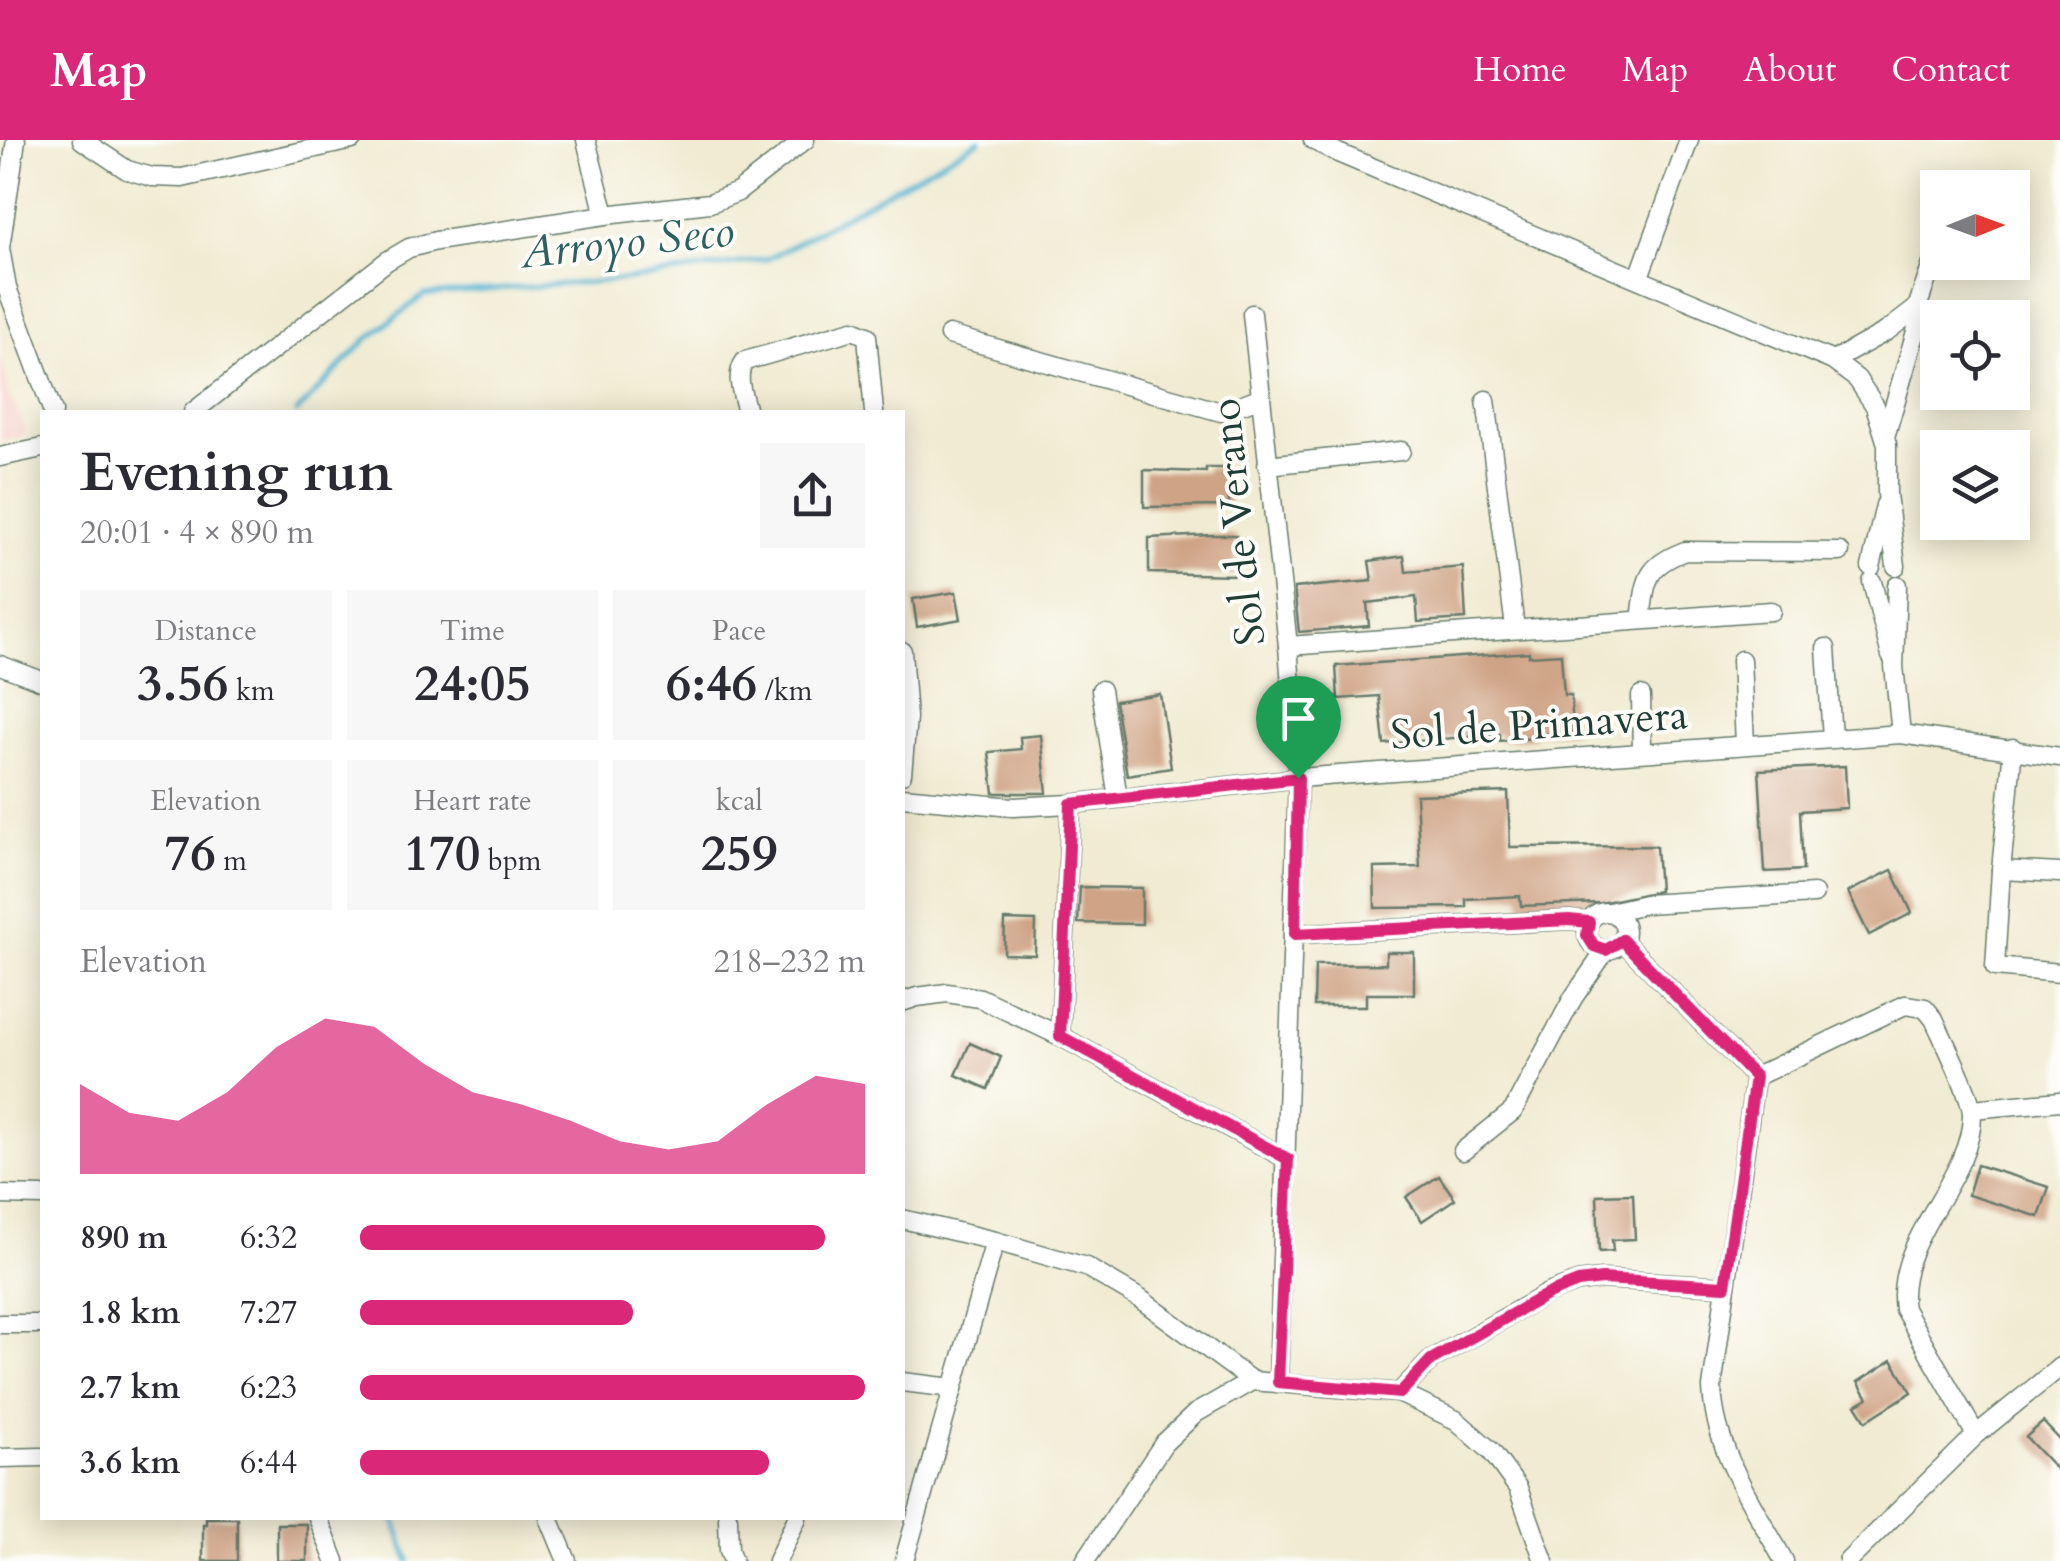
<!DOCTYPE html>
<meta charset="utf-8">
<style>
:root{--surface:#fff;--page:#f7f7f7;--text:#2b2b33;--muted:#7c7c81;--accent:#db2777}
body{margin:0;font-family:Cardo,serif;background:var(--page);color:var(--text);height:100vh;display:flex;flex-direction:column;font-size:38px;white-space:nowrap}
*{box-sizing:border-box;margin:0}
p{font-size:32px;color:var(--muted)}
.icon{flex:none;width:55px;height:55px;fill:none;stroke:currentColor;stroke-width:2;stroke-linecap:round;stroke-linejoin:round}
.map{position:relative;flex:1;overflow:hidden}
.sheet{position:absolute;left:40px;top:270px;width:865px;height:1110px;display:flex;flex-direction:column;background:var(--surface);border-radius:0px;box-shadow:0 5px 25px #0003}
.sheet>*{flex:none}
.needle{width:65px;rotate:89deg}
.controls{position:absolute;left:1920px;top:30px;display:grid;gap:20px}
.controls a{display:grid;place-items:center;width:110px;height:110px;border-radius:0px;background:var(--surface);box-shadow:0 5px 25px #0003;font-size:50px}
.pin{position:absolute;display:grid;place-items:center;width:85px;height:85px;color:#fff;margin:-102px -42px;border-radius:50% 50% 50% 0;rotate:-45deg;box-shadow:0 0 10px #0007}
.pin .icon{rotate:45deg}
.round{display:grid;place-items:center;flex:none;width:105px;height:105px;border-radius:0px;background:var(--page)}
.summary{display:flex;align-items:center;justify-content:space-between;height:170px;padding:0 40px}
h1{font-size:55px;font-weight:700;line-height:75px}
.figures{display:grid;grid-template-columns:repeat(3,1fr);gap:15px;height:170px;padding:10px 40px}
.figures div{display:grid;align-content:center;border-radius:0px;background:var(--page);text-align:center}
.figures b{font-size:50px;font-weight:700}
.figures small{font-size:28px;font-weight:400}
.figures p{font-size:28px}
.chart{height:280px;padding:20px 40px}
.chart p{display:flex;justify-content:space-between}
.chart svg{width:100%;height:180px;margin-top:10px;fill:var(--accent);opacity:.7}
ul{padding:0 40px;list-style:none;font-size:32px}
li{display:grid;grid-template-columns:160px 120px 1fr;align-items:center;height:75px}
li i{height:25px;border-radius:12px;background:var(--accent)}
header{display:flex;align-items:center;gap:60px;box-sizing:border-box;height:140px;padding:0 50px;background:var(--accent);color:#fff}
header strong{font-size:48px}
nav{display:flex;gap:55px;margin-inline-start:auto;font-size:35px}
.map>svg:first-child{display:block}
.built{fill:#f7d0cc}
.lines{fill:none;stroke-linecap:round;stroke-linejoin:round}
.stream{stroke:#51b1cf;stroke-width:5}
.building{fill:#cfa385}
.minor-casing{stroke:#687a6b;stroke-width:21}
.minor{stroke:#fff;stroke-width:18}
.route-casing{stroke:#fff;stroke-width:20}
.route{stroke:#db2777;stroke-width:12}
.labels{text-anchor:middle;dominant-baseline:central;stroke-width:8;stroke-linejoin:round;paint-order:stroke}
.street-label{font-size:42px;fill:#1f3d34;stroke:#fdfcf7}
.water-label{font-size:45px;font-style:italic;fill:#2e6062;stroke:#fdfcf7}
</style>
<header>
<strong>Map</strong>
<nav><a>Home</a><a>Map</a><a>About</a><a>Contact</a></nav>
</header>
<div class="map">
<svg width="2060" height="1421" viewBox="0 0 2060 1421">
<rect width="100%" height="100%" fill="#fdfcf7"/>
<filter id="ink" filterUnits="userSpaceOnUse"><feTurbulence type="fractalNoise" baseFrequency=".01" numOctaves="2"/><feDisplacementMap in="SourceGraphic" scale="20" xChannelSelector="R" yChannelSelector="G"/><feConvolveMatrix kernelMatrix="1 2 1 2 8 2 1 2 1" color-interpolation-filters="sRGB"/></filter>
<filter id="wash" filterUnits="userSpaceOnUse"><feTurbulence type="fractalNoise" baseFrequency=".0048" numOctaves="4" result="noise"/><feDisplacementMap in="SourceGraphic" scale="40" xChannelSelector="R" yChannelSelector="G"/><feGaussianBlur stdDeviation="2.25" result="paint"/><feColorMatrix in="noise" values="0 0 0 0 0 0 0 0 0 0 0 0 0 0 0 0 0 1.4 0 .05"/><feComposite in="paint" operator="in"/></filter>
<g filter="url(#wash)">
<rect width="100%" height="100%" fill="#f0ebd2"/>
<path class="built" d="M0 214 9 254 22 280 25 295 0 301Z"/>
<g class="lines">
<g class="stream">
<path d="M297 272 365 201 424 155 632 139 768 119 980 0"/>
<path d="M394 1378 409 1421"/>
</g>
</g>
<g id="blocks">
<g class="building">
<path d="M1206 328H1228L1229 366 1144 367V330L1206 332Z"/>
<path d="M1212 395H1236V435L1149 433V398Z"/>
<path d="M1404 416 1406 432 1463 427 1466 479 1418 482 1416 457 1367 463 1369 486 1299 492 1294 448 1372 441 1369 421Z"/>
<path d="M956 452 961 479 917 487 913 459Z"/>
<path d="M1529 512V516L1561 514 1564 555H1571L1573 592 1535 594V598L1500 601V594L1384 604 1379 556 1338 559 1336 526Z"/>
<path d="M1160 554 1171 628 1127 635 1115 561Z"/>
<path d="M1041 595 1047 653H994L989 612 1021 609 1020 597Z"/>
<path d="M1845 626 1847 668 1800 671 1803 730 1765 732 1759 630Z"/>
<path d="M1508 652 1510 707 1656 706 1659 751 1600 763 1521 766 1520 756 1466 759V767L1375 768 1374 728 1420 727 1416 655Z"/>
<path d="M1892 730 1912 773 1869 795 1848 752Z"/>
<path d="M1080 747 1142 748V784L1078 783Z"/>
<path d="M1005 780 1036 781 1035 815 1004 814Z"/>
<path d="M1386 812H1414V854H1366V866H1314L1315 825 1386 824Z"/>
<path d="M970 903 1001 917 988 949 956 935Z"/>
<path d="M1977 1025 2049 1047 2039 1077 1968 1055Z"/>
<path d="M1439 1036 1455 1059 1422 1081 1406 1057Z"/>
<path d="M1633 1054 1635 1099 1612 1100 1613 1111 1599 1112 1597 1055Z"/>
<path d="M1892 1220 1912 1252 1866 1281 1856 1265 1868 1258 1858 1242Z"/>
<path d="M2043 1282 2060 1300V1333L2026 1297Z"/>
<path d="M206 1378H237V1421H203V1384H206Z"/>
<rect x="277" y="1384" width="30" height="37"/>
</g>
</g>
</g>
<g filter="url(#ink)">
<use href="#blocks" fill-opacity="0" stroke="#687a6b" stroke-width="2.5"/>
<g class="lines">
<g class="minor-casing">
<g id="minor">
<path d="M16 0 0 108 7 148 53 272"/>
<path d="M82 0 127 30 152 37 182 38 352 0"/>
<path d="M586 0 605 75"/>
<path d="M1313 0 1338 13 1833 221 1857 239 1875 266 1887 304V354L1896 426"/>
<path d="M1639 137 1689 0"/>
<path d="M1252 174 1288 506 1298 638 1278 1242"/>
<path d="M949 195 1221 272 1259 258"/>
<path d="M1833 221 1887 191 1917 168"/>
<path d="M1486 260 1515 488"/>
<path d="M193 272 387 121 409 108 436 101 605 75 710 63 738 52 805 0"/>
<path d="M747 272C743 255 734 236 745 221L853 190 867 196 874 272"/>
<path d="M1885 297 1917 188V168L1932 124"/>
<path d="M0 317 42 308"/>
<path d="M1267 325 1401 311"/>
<path d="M1871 427 1885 365"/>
<path d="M1872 442 1891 516"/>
<path d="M1897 445 1894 526 1901 594"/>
<path d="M1641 480C1646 440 1645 426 1685 411L1840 412"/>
<path d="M1288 506 1771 471"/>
<path d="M1826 508 1832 598"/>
<path d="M902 511 907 578 902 634"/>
<path d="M1741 520 1745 604"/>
<path d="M0 525 42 541"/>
<path d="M1101 550 1118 658"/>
<path d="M1641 556 1642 612"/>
<path d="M2013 608 2001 730 2060 733"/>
<path d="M902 657 1013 667 1071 664 1298 638 1901 594 2060 617"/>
<path d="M2001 730 1995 827 2060 833"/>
<path d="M1609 772 1645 764 1814 754"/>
<circle cx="1606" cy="791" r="19"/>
<path d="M1295 794 1569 780 1589 782"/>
<path d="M1622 800 1755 937"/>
<path d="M902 862 917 857 947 853 980 858 1060 896 1287 1019"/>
<path d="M1060 896 1071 664"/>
<path d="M1755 937 1905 865 1925 868 1934 879C1943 899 1971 954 1972 973 1973 1039 1893 1099 1904 1169L1976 1295"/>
<path d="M1755 937 1712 1248C1715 1312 1754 1366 1784 1421"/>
<path d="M1972 969 2060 961"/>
<path d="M1463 1011 1513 971 1573 858 1606 810"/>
<path d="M0 1055 42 1056"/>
<path d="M902 1079 995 1101 1086 1127 1139 1158 1252 1241"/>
<path d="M0 1184H42"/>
<path d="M902 1242 953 1248"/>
<path d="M1399 1253 1431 1220 1548 1153 1578 1142 1602 1139 1725 1146"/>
<path d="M0 1318 42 1317"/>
<path d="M318 1378 335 1421"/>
<path d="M549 1378 567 1421"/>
<path d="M728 1378 729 1410 733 1421"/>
<path d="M777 1421 797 1378"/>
<path d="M904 1421 995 1101"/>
<path d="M1085 1421 1164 1303 1196 1273 1252 1241 1399 1253 1456 1280 1491 1311 1518 1348 1544 1421"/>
<path d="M1848 1421 1976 1295 2060 1227"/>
</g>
</g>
<use href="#minor" class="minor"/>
</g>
</g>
<g class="lines" filter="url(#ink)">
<g class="route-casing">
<path id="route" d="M1298 638 1295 794 1569 780 1589 782 1587 795 1594 806 1606 810 1622 800 1755 937 1725 1146 1602 1139 1578 1142 1548 1154 1431 1220 1400 1253 1278 1242 1288 1019 1060 896 1071 664Z"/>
</g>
<use href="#route" class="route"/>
</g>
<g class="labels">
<g class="street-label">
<text transform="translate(1238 382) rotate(-96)">Sol de Verano</text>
<text transform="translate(1539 585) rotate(-4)">Sol de Primavera</text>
</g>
<g class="water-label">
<text transform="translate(627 102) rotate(-6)">Arroyo Seco</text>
</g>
</g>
</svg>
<div class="controls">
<a><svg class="needle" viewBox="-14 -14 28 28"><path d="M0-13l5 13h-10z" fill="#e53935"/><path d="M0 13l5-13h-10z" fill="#7c7c81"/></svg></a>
<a><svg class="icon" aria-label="locate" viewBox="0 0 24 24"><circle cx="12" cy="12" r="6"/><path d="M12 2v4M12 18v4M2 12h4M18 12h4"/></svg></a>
<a><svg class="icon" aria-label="layers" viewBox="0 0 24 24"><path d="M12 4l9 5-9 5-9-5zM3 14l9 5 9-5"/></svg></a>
</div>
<div class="pin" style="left:1298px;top:638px;background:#1e9e55"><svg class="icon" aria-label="arrive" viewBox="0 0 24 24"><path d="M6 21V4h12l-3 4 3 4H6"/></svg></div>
<section class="sheet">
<div class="summary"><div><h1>Evening run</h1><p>20:01 · 4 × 890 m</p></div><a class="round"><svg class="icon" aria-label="share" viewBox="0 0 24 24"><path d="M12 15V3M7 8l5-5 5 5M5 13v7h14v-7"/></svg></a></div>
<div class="figures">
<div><p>Distance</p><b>3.56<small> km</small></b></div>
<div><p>Time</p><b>24:05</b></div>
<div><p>Pace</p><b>6:46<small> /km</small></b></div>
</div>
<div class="figures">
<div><p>Elevation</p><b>76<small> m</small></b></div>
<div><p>Heart rate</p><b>170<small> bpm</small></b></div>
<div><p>kcal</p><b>259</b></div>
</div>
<div class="chart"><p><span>Elevation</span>218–232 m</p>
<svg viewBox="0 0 160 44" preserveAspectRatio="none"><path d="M0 44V22L10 29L20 31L30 24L40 13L50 6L60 8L70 17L80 24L90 27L100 31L110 36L120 38L130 36L140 27L150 20L160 22V44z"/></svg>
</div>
<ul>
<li><b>890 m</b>6:32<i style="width:92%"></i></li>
<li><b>1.8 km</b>7:27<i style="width:54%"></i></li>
<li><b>2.7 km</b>6:23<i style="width:100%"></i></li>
<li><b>3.6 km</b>6:44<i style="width:81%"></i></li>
</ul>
</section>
</div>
